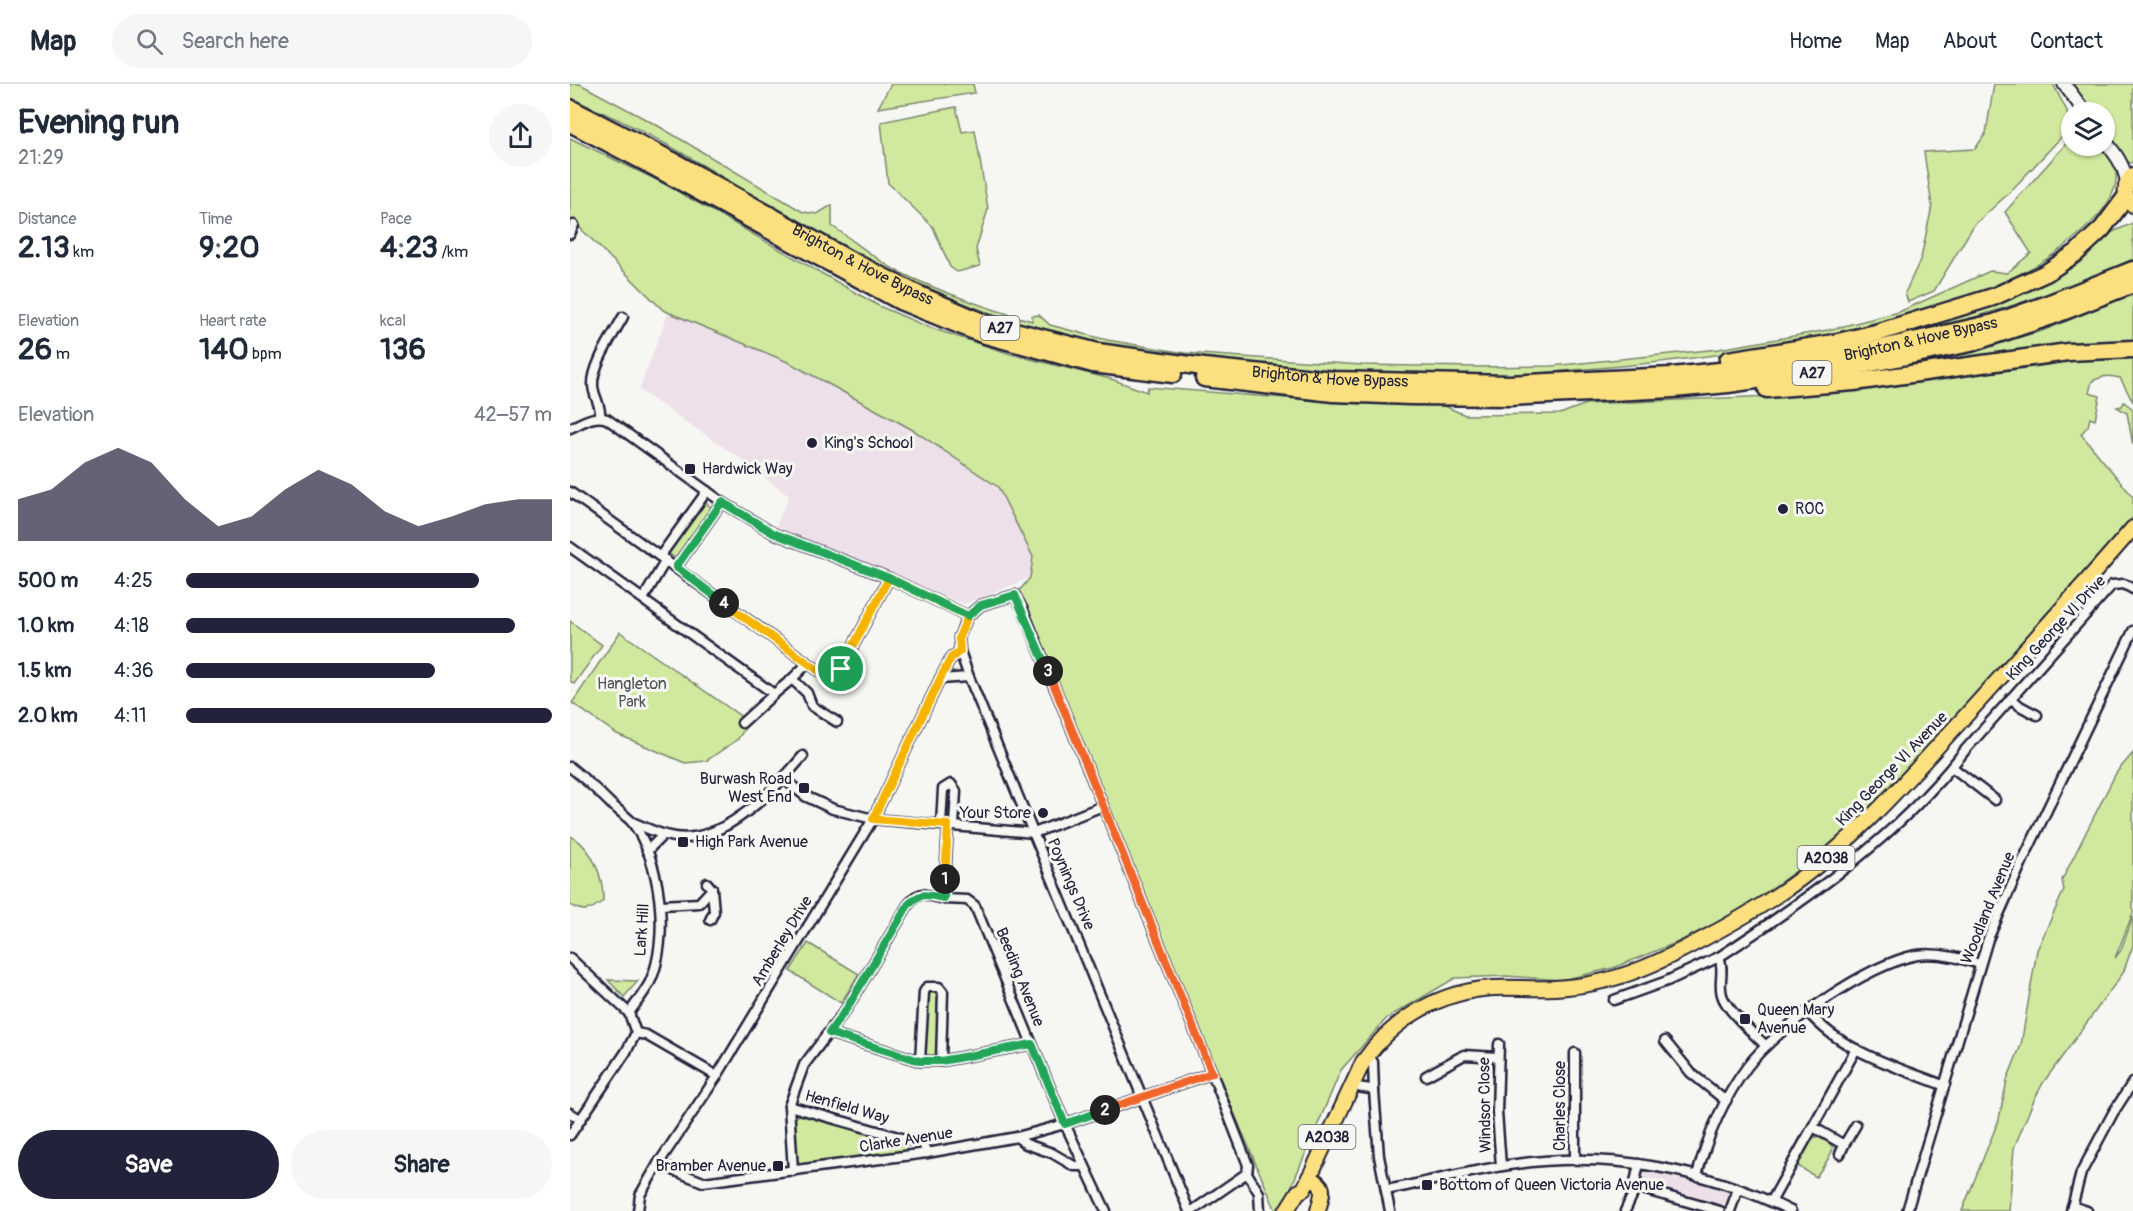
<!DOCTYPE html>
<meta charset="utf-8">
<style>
:root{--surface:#fff;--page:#f6f6f7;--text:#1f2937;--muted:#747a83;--line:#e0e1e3;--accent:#22223b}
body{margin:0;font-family:Pangolin,sans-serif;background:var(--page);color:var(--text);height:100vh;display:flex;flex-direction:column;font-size:22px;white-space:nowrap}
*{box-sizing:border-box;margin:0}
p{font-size:20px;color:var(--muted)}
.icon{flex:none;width:33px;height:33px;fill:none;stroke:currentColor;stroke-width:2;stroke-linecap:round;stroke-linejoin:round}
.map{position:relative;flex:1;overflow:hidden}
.details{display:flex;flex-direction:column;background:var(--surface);width:570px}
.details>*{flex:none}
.controls{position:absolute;left:1491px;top:18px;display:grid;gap:12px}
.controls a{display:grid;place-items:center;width:54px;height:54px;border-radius:50%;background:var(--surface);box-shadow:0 2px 4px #0004;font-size:30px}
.pin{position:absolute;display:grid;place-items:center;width:51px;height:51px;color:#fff;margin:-26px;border:3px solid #fff;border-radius:50%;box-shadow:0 2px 6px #0007}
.km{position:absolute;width:30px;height:30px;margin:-15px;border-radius:50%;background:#222;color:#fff;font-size:16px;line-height:30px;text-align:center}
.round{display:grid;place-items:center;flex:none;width:63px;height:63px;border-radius:32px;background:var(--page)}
.overview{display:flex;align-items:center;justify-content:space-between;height:102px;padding:0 18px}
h1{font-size:33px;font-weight:700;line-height:45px}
.figures{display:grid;grid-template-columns:repeat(3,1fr);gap:9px;height:102px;padding:6px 18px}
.figures div{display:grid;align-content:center}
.figures b{font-size:30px;font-weight:700}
.figures small{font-size:16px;font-weight:400}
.figures p{font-size:16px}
.chart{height:168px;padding:12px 18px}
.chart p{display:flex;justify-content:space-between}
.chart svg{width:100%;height:108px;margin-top:6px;fill:var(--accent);opacity:.7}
.cta{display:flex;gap:12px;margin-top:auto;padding:12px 18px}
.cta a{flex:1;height:69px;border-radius:36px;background:var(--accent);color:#fff;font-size:24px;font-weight:700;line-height:69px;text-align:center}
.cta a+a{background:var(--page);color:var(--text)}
ul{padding:0 18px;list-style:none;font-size:20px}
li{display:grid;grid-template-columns:96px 72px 1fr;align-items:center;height:45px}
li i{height:15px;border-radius:8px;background:var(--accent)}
header{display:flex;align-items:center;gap:36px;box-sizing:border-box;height:84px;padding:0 30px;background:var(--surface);border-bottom:2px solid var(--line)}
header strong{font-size:28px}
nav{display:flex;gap:33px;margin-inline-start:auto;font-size:21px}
.search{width:420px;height:54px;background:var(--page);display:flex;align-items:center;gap:15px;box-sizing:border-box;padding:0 21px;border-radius:33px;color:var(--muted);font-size:22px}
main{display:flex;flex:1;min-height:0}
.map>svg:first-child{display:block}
.built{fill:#ede0e9}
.green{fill:#d0e99f;stroke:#79866d;stroke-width:1.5}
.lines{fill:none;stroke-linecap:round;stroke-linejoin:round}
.street-casing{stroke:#22223b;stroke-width:13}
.secondary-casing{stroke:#22223b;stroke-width:16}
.primary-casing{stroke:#22223b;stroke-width:18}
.highway-casing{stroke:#22223b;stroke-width:21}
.street{stroke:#f6f6f2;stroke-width:8}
.secondary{stroke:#f6f6f2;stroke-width:12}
.primary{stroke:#fce080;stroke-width:14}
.highway{stroke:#fce080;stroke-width:16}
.split-1-casing{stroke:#fff;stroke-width:12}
.split-2-casing{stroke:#fff;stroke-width:12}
.split-3-casing{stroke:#fff;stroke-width:12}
.split-4-casing{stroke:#fff;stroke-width:12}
.split-5-casing{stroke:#fff;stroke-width:12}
.split-1{stroke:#f5b400;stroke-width:8}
.split-2{stroke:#22a559;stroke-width:8}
.split-3{stroke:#f0652b;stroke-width:8}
.split-4{stroke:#22a559;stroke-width:8}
.split-5{stroke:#f5b400;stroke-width:8}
.poi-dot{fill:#22223b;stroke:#f6f6f2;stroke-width:2}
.labels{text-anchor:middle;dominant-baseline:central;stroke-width:6;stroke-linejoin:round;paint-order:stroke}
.shield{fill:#f6f6f2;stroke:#626272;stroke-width:1.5}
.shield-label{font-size:15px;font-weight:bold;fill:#22223b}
.street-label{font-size:16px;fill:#22223b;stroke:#f6f6f2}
.poi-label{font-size:16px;fill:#22223b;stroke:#f6f6f2;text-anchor:start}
.park-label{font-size:16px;fill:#4e5454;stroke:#f6f6f2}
</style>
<header>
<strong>Map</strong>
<div class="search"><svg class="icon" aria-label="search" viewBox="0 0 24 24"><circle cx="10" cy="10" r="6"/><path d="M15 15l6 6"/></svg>Search here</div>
<nav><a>Home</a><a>Map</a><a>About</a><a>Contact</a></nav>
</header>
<main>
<section class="details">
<div class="overview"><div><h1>Evening run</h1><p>21:29</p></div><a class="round"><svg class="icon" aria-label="share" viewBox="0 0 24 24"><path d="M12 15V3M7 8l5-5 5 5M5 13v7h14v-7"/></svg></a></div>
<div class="figures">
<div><p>Distance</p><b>2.13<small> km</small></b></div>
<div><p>Time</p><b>9:20</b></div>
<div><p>Pace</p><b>4:23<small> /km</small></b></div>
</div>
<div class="figures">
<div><p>Elevation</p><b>26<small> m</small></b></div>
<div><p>Heart rate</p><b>140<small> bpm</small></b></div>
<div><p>kcal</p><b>136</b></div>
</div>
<div class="chart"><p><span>Elevation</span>42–57 m</p>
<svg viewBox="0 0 160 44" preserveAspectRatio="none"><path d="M0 44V27L10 23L20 12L30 6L40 12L50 27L60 38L70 34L80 23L90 15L100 21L110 32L120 38L130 34L140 29L150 27L160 27V44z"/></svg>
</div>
<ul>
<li><b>500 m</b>4:25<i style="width:80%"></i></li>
<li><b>1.0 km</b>4:18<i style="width:90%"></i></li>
<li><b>1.5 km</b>4:36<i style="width:68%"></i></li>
<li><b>2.0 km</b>4:11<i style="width:100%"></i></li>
</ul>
<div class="cta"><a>Save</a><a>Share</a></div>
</section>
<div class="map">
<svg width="1563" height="1127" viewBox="0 0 1563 1127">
<rect width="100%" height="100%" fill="#f6f6f2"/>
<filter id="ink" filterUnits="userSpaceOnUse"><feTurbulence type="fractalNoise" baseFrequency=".0167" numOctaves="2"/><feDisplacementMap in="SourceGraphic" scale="12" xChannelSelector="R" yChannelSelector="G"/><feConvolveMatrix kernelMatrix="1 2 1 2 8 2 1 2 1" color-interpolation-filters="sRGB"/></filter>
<g filter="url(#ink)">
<g class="built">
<path d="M99 227 218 278 343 346 428 403 463 473 460 494 394 520 206 442 219 412 167 372 69 306Z"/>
<path d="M1080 1084 1126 1093 1163 1106 1157 1126 1068 1102 1073 1087Z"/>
</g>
<g class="green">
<path d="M0 0H10L90 43 233 128 247 130 262 121V142C283 156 305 175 327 187 366 206 421 226 462 237V232L469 231 480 241 537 256 615 269 791 281 906 283 982 282 1149 265 1258 246 1329 228 1420 187 1437 189 1461 169 1435 128 1496 60 1495 56 1501 50 1502 62H1532C1537 68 1543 75 1545 83 1554 115 1514 147 1492 164 1443 202 1377 219 1319 235 1221 263 1118 277 1016 285 991 287 965 290 940 291 869 293 797 289 727 284 650 279 573 271 499 253 454 243 411 226 369 210 238 161 131 64 0 15Z"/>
<path d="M321 0H403L405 9 308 24Z"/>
<path d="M1424 0H1483L1497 27 1498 46 1439 109 1404 141 1364 207 1338 218 1335 209 1351 174 1362 122 1354 68 1405 65 1416 49Z"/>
<path d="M1501 0H1563V79L1556 78 1535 47 1534 28H1522Z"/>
<path d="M386 23 392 48 405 46 418 125 406 165 410 182 387 188 380 183 363 143 318 99 311 38Z"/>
<path d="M0 54 95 100 309 222 358 243 444 271 541 295 577 308 578 303 775 319 872 321 895 331 990 330 1016 320 1202 312 1320 301 1524 273H1563V318L1550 294C1538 291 1533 292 1522 297L1519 309 1530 312 1525 336 1520 334 1518 342 1511 350 1563 413V433L1457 554 1297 728 1236 780 1168 828 1108 858 1043 884 992 896 936 892 885 894 817 934 771 986 711 1127H706L444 513 460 494 463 473 428 403 343 346 218 278 93 226 0 134Z"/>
<path d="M1563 139V175C1476 215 1385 241 1292 262L1419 219 1538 150Z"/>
<path d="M1563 210V258L1375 278 1376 274 1472 247Z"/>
<path d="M1554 318 1563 325V361L1557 329 1547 323 1552 322Z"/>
<path d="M134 417 142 424 105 474 97 468Z"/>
<path d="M0 537 32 561 4 600 0 597Z"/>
<path d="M50 548 179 638 168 655 136 677 115 679 47 650 2 619Z"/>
<path d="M1563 669V829L1545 874 1551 866 1563 833V861L1553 889 1473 999 1463 1018 1444 1064 1439 1127H1392L1429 1035 1437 996 1451 961 1467 866 1494 806 1492 796 1546 689Z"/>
<path d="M0 752C22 762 34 794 33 817 20 827 14 829 0 821Z"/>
<path d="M238 859 289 890 271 919 220 887Z"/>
<path d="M38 896 68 897 54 913Z"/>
<path d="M359 905H367L369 911 367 970 361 975 354 970 356 909Z"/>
<path d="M232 1029 335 1058 336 1068 235 1082 226 1076 223 1036Z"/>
<path d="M1242 1053C1249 1052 1260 1058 1263 1064 1261 1073 1252 1084 1246 1093L1226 1081Z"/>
</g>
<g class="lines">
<g class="street-casing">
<g id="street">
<path d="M0 150 4 141"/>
<path d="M30 333C32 322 23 312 23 301 22 281 44 250 53 233"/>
<path d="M0 344C12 339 24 330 37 335L152 418 203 449 319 494 398 532"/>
<path d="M0 408 249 587 260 591 271 585 319 494"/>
<path d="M0 463 73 515 96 476"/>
<path d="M91 471 137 407"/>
<path d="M106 483 152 418"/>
<path d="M76 518 204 610 222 595 238 579"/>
<path d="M222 595 237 609 242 622 267 638"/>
<path d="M370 595 399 593"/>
<path d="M1441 614 1450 622 1467 631"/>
<path d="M172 639 204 610"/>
<path d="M0 683C14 694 28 707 41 720 48 726 56 732 62 738 91 776 100 855 80 898 75 908 66 919 59 929"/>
<path d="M1382 683 1425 716"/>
<path d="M214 695 235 712 263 725 303 735 464 749 533 722"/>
<path d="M62 738C81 746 102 757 124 753 165 747 207 703 233 672"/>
<path d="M371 740 373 705 381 700 386 707 384 741"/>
<path d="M77 767 93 751"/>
<path d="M374 815 378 741"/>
<path d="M91 821 129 819 142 805 137 799"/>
<path d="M140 836 144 828 142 805"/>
<path d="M0 874 59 929 66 949"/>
<path d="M1044 916 1097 897 1149 873"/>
<path d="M1238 928C1271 967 1324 982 1370 1000H1375"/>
<path d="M66 949 76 951 147 992"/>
<path d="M259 949 350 977H371L462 960"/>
<path d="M1095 957 1121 989 1156 1017"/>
<path d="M929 960 927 1028 931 1082"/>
<path d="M1196 962C1185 951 1156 926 1152 911 1148 899 1155 886 1149 873 1239 814 1330 751 1396 665L1542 501 1554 500 1563 505"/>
<path d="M1005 969V1075"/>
<path d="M798 971 803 978 804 1007"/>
<path d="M350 977 354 908 357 903H369L373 908 371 977"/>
<path d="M856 992 894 971 928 973"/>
<path d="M780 1002 801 1005 804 1007 809 1072 820 1127"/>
<path d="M219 1022 353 1060 357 1069"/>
<path d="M0 1029 10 1035"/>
<path d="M1243 1043 1274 1061 1286 1041"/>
<path d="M0 1051 56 968 66 949"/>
<path d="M447 1053 456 1060 482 1069 504 1082H514"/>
<path d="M1270 1070 1274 1061"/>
<path d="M88 1080 133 1098 357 1069 447 1053 495 1040 642 989"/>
<path d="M223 1087 219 1022 234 981 277 924 338 821 345 813 352 810 374 815 397 816 405 822 495 1040 536 1127"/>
<path d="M677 1089 689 1109 690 1127"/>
<path d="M1127 1091C1137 1054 1154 1014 1177 983 1207 943 1298 880 1347 871 1368 868 1391 874 1410 880"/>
<path d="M1065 1103 1150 1127"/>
<path d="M816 1106C859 1098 902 1086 946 1080 1040 1067 1135 1085 1221 1127"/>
<path d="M1201 1118 1286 965"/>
<path d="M1502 1122 1517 1127"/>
<path d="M68 1127 70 1111 88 1080 147 992 303 735 370 595 381 574 390 567"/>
<path d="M619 1127 399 593 390 567 389 553 398 532 411 521 445 511 453 526 642 989 678 1081 677 1089 622 1127"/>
<path d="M1055 1127 1062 1112 1069 1080"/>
<path d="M1160 1127 1168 1105"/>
<path d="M1337 1127 1418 855 1453 776 1563 547"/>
<path d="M1501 1127 1511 1089 1543 1029 1563 998"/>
</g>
</g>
<g class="secondary-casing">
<g id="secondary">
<path d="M1494 0 1515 28"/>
<path d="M1534 56C1545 69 1554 81 1557 98"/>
</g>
</g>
<g class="primary-casing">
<g id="primary">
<path d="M1563 91C1553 100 1553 112 1563 121"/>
<path d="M739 1093C758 1102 752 1109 748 1127"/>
<path d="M716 1127 728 1108 734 1105 793 978C823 935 870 907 924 904 948 903 973 906 997 903 1032 900 1068 888 1100 872 1144 850 1190 825 1230 795 1291 750 1339 693 1390 638 1448 574 1506 510 1563 444"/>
</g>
</g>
<g class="highway-casing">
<g id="highway">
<path id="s1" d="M0 24 101 76 276 174 345 209 417 240 528 268 634 283 764 296 939 300 1102 292 1207 281 1285 270 1424 239 1475 221 1563 186"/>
<path d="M0 39 84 83 330 217 412 250 523 280 603 290"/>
<path d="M1158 276 1264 259 1306 249 1423 213 1476 189 1506 169 1532 145 1556 113"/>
<path d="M634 294 763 309 840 312 939 313 1103 305 1158 300 1287 282 1401 259 1479 233 1563 200"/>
<path d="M1197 305 1284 298 1498 268 1563 265"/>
</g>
</g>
<use href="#street" class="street"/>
<use href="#secondary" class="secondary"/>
<use href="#primary" class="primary"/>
<use href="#highway" class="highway"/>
</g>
</g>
<g class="lines" filter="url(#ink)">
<g class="split-1-casing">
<path id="split-1" d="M271 585 319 494 398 532 389 553 390 567 381 574 370 595 303 735 378 741 375 795"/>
</g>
<g class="split-2-casing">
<path id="split-2" d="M375 795 374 814C357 811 351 807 338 821L277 924 259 949 350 977H371L462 960 495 1040 535 1026"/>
</g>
<g class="split-3-casing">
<path id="split-3" d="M478 587 642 989 535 1026"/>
</g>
<g class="split-4-casing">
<path id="split-4" d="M154 519 106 483 152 418 203 449 319 494 398 532 411 521 445 511 478 587"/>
</g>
<g class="split-5-casing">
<path id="split-5" d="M154 519 249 587 260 591 271 585"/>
</g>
<use href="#split-1" class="split-1"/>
<use href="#split-2" class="split-2"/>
<use href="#split-3" class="split-3"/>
<use href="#split-4" class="split-4"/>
<use href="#split-5" class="split-5"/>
</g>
<g class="poi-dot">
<circle cx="242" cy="359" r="6"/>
<rect x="114" y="379" width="12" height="12" rx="3"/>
<circle cx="1213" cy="425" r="6"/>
<rect x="228" y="698" width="12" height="12" rx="3"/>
<circle cx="473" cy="729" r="6"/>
<rect x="107" y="752" width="12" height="12" rx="3"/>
<rect x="1169" y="929" width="12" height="12" rx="3"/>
<rect x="202" y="1076" width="12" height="12" rx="3"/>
<rect x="851" y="1095" width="12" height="12" rx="3"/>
</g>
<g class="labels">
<g class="shield">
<rect x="410.5" y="232" width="39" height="24" rx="4.5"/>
<rect x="1222.5" y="277" width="39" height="24" rx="4.5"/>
<rect x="1227.5" y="762" width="57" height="24" rx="4.5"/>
<rect x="728.5" y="1041" width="57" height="24" rx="4.5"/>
</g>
<g class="shield-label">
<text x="430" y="244">A27</text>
<text x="1242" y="289">A27</text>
<text x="1256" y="774">A2038</text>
<text x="757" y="1053">A2038</text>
</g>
<g class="street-label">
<text stroke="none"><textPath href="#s1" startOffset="332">Brighton &amp; Hove Bypass</textPath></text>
<text stroke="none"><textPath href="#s1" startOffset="1412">Brighton &amp; Hove Bypass</textPath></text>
<text stroke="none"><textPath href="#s1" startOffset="818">Brighton &amp; Hove Bypass</textPath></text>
<text transform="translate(1486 544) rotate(-47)">King George VI Drive</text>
<text transform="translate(1322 685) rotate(-46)">King George VI Avenue</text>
<text transform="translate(501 800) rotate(67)">Poynings Drive</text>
<text transform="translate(1418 824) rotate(-68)">Woodland Avenue</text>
<text transform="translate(72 846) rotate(-86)">Lark Hill</text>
<text transform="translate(212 857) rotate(-59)">Amberley Drive</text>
<text transform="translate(450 893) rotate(68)">Beeding Avenue</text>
<text transform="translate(915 1021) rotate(-91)">Windsor Close</text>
<text transform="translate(990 1022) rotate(-90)">Charles Close</text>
<text transform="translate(277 1023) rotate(16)">Henfield Way</text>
<text transform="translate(336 1056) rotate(-9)">Clarke Avenue</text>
</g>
<g class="poi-label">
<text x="254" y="359">King's School</text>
<text x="132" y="385">Hardwick Way</text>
<text x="1225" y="425">ROC</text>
<text x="222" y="695" text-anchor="end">Burwash Road<tspan x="222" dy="18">West End</tspan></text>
<text x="461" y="729" text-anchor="end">Your Store</text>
<text x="125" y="758">High Park Avenue</text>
<text x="1187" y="926">Queen Mary<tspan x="1187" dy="18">Avenue</tspan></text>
<text x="196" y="1082" text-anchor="end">Bramber Avenue</text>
<text x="869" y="1101">Bottom of Queen Victoria Avenue</text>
</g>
<g class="park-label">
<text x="62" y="600">Hangleton<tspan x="62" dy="18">Park</tspan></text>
</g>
</g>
</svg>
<div class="controls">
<a><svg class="icon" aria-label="layers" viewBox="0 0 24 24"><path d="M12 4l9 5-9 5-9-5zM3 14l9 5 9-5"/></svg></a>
</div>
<div class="pin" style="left:271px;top:585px;background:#1e9e55"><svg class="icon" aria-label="arrive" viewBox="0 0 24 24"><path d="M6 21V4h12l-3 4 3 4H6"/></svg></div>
<b class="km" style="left:375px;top:795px">1</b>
<b class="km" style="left:535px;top:1026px">2</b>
<b class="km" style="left:478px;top:587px">3</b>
<b class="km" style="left:154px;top:519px">4</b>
</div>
</main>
